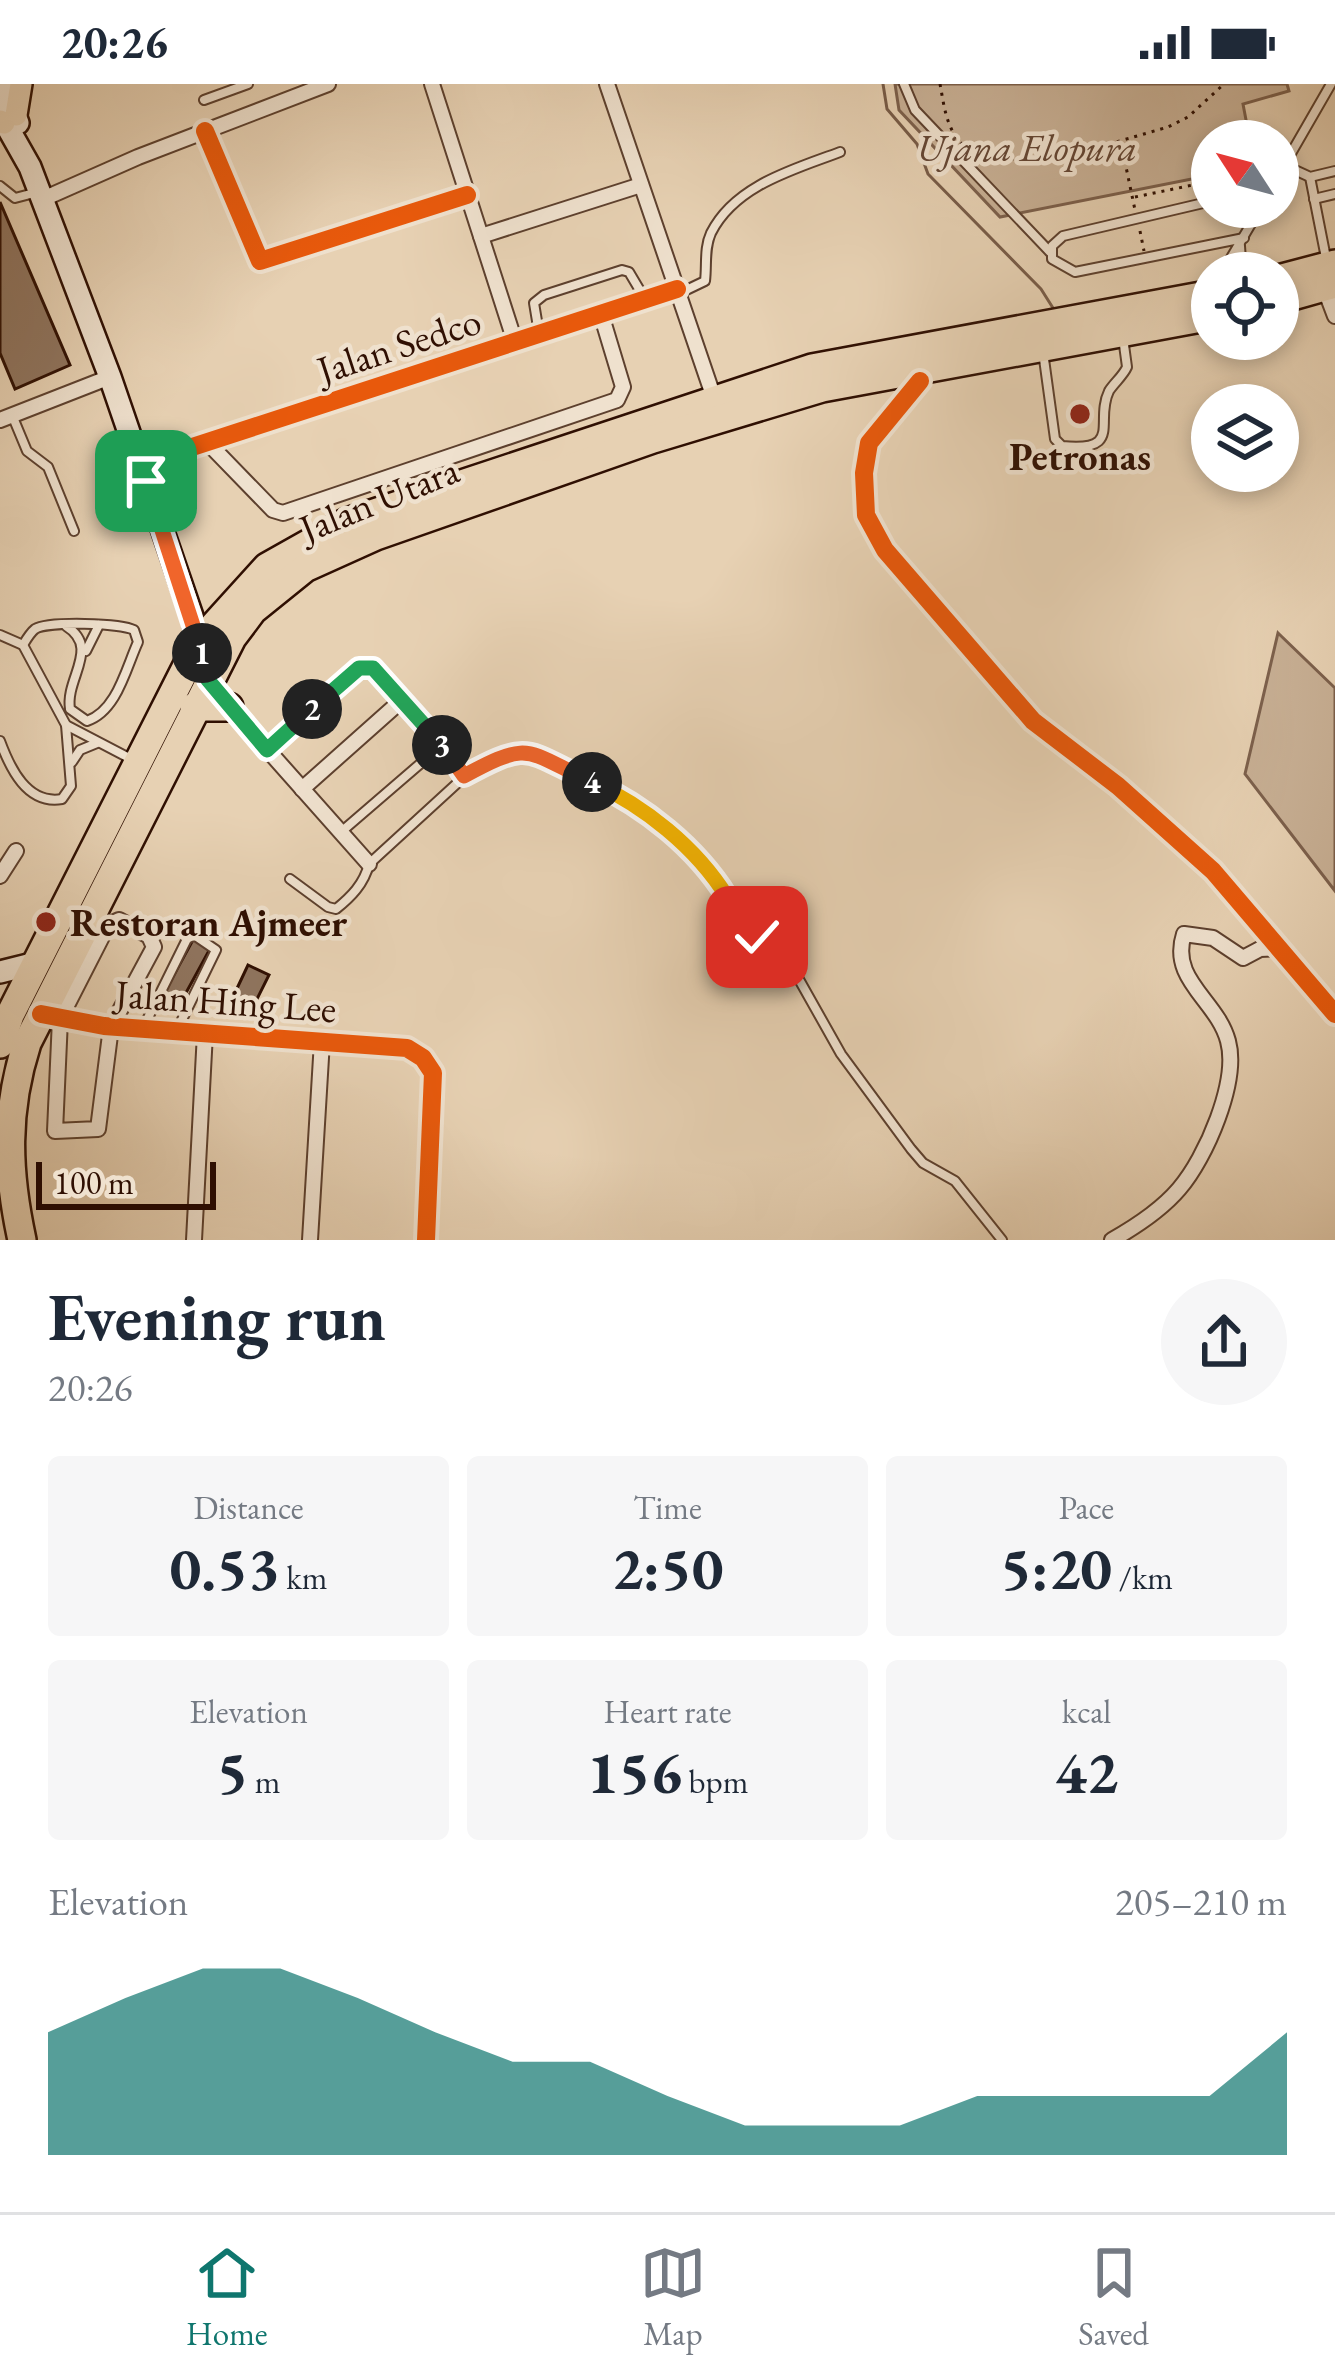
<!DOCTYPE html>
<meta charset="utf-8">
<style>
:root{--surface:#fff;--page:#f6f6f7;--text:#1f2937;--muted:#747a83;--line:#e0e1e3;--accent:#0f766e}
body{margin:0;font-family:"EB Garamond",serif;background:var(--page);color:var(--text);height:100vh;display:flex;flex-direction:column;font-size:45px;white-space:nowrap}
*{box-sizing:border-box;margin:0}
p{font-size:39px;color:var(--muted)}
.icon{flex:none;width:66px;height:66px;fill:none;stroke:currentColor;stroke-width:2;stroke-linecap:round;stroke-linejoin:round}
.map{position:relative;height:1156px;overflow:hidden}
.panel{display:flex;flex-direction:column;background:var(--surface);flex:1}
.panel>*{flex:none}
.needle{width:78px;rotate:306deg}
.fabs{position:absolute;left:1191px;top:36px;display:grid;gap:24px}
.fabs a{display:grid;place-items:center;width:108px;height:108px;border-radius:50%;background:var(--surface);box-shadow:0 6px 18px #0003;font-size:60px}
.scale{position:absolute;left:36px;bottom:30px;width:180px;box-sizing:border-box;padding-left:12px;border:6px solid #2f0f02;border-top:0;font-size:33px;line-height:42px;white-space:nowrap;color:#2f0f02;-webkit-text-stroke:9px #efe1ce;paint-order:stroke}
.pin{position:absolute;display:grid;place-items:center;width:102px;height:102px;color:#fff;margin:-51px;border-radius:24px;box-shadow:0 6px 18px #0006}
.km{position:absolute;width:60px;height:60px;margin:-30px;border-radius:50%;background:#222;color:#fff;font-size:33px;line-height:60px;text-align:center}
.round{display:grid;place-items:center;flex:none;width:126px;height:126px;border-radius:63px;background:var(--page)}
.overview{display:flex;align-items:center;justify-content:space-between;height:204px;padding:0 48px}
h1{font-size:66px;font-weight:700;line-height:90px}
.metrics{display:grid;grid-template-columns:repeat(3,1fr);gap:18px;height:204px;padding:12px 48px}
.metrics div{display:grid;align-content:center;border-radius:12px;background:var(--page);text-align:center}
.metrics b{font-size:60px;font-weight:700}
.metrics small{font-size:33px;font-weight:400}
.metrics p{font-size:33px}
.chart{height:336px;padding:24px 48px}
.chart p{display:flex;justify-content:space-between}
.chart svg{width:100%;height:216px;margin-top:12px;fill:var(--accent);opacity:.7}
.status{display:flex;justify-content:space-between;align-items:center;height:84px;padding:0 60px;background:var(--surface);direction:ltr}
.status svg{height:33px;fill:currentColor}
.tabs{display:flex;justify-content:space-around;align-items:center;height:168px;border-top:3px solid var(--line);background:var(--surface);font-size:33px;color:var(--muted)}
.tabs a{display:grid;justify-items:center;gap:6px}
.tabs .on{color:var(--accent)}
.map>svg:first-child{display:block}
.green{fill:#c8b095;stroke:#7c604c;stroke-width:3}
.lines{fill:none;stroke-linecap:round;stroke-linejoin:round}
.stream{stroke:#785c48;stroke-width:3}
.building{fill:#8f745e;stroke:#2f0f02;stroke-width:3}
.lane-casing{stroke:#5d402e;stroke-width:12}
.street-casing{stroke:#5d402e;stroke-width:18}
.secondary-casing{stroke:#2f0f02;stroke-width:26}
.primary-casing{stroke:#2f0f02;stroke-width:26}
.highway-casing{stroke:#2f0f02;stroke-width:32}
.path{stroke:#2f0f02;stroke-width:3;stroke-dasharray:3 6;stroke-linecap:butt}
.lane{stroke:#efe1ce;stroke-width:8}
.street{stroke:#efe1ce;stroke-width:14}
.secondary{stroke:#efe1ce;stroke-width:21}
.primary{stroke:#e7d1b3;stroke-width:21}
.highway{stroke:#e7d1b3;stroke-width:27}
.cycleway-casing{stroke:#efe1ce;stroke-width:26}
.cycleway{stroke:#e8590c;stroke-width:18}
.split-1-casing{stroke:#fff;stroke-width:24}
.split-2-casing{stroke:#fff;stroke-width:24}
.split-3-casing{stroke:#fff;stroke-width:24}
.split-4-casing{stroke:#fff;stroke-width:24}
.split-5-casing{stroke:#fff;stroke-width:24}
.split-6-casing{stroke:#fff;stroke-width:24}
.split-1{stroke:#f0652b;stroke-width:15}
.split-2{stroke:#22a559;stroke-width:15}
.split-3{stroke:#22a559;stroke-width:15}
.split-4{stroke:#f0652b;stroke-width:15}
.split-5{stroke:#f5b400;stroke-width:15}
.split-6{stroke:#f5b400;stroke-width:15}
.poi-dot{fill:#8f2418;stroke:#efe1ce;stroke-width:4.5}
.labels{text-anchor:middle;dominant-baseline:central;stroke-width:9;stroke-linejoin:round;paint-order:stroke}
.park-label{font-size:39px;font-style:italic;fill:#654735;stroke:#efe1ce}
.street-label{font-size:39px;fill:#2f0f02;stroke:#efe1ce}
.poi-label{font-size:39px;font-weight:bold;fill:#2f0f02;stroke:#efe1ce}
</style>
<div class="status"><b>20:26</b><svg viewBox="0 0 49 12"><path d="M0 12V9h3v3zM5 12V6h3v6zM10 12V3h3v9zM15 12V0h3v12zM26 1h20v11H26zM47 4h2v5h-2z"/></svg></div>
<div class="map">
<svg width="1335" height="1156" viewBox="0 0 1335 1156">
<rect width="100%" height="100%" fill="#e7d1b3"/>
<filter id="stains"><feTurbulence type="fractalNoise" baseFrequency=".00167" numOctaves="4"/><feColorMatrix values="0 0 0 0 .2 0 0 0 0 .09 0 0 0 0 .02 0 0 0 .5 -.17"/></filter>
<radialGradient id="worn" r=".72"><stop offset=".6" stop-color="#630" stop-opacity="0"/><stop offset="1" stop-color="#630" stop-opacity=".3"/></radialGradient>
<g class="green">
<path d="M895 0H1287L1289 7 1243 20 1250 57H1212V91L1000 133 899 26Z"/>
<path d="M1278 549 1335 604V807L1245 690Z"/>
</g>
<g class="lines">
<path class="stream" d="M883 0 887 25 917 60 928 90 1041 205 1053 224"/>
</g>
<g class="building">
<path d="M0 118 70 281 15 305 0 269Z"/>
<path d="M194 854 211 863 181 918 164 909Z"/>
<path d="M248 881 269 891 252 925 248 923 244 931 233 926 237 917 232 915Z"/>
</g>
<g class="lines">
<g class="lane-casing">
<g id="lane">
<path d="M904 0 915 26 1050 168"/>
<path d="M204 16 248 0"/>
<path d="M1284 81 1310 93 1335 87"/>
<path d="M1278 92 1331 0"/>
<path d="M1310 93 1326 174"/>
<path d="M0 102 15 114 38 108"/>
<path d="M1314 115 1335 110"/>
<path d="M1212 117 1063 152 1052 162V175L1075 188 1244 154"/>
<path d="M1240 162 1241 176 1250 189"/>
<path d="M1222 189 1261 123"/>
<path d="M680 209 705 197C707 181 704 164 711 149 735 101 795 85 840 68"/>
<path d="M539 249 534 219 544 211 622 186 629 188 645 215"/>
<path d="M1044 275 1055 355 1062 362C1124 368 1094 338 1109 307 1114 299 1123 292 1127 283L1124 261"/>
<path d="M12 331 27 367 48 383 74 447"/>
<path d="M0 551 23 561 66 641 135 677"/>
<path d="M23 561C26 556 30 549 35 545 48 537 121 539 134 546L138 558C126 584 117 627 87 637L70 625C65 594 101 564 66 542"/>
<path d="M86 567 99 541"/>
<path d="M0 657C10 684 27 721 62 715L71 702 66 641"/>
<path d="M268 665 366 582 373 584 442 661 341 748"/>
<path d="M72 678 80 666 97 659"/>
<path d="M464 693 511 667 542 673 626 715 679 756 717 798 739 833 792 883 841 970 911 1065 923 1079 955 1097 1002 1156"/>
<path d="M290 795 328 823 336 825C351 813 364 800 369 780L464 693 442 661"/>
<path d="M143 944 187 855 194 851 216 866 177 946"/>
</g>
</g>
<g class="street-casing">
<g id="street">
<path d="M432 0 515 258"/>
<path d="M607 0 714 314"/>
<path d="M205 47 260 177 467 111"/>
<path d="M43 115 138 73 328 0"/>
<path d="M481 152 641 101"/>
<path d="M1324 203 1335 232"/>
<path d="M920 297 869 359 864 389 866 431 885 466 1033 637 1118 702 1213 787 1335 930"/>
<path d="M0 336 110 293"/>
<path d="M207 358 273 426 283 429 617 316 623 303 601 230"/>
<path d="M140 380 677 205"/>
<path d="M226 619 369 780"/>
<path d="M302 705 402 616"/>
<path d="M0 792 16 767"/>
<path d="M119 836 149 852 154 863 111 943 98 1045 55 1047 60 935 108 841Z"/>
<path d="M41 930 104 942 407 964 423 974 433 989 426 1156"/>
<path d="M194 1156 205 949"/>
<path d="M310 1156 322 957"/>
<path d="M1112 1156C1135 1143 1162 1125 1179 1105 1206 1074 1239 997 1228 957 1217 916 1169 896 1184 850L1213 854 1243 874 1260 865 1281 864"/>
</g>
</g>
<g class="secondary-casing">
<g id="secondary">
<path d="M3 0 18 39"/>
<path d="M0 30 30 83 110 293 192 532 208 597"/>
<path d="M0 888 36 879"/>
</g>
</g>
<g class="primary-casing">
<g id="primary">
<path d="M16 31 21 0"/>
<path d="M0 37 4 39"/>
</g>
</g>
<g class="highway-casing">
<g id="highway">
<path d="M1278 195 1335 180"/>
<path d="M1278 216 1335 200"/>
<path d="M194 623H229"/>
<path d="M0 960 10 931 199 558 267 483 347 438 812 284 1212 210"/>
<path d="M22 1156C7 1087 5 1027 27 959L232 554 253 526 305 484 376 452 653 355 822 304 1212 232"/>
</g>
</g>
<g class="path">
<path d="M940 0C944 21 946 44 962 60 999 97 1122 56 1168 43L1188 33 1224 0"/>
<path d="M1263 43 1266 57"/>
<path d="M1121 59 1135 126"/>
<path d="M1135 113 1212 97"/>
<path d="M1140 147 1144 167"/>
</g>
<use href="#lane" class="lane"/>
<use href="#street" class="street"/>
<use href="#secondary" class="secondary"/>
<use href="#primary" class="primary"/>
<use href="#highway" class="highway"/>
<g class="cycleway-casing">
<g id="cycleway">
<path d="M205 47 260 177 467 111"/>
<path d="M920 297 869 359 864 389 866 431 885 466 1033 637 1118 702 1213 787 1335 930"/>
<path d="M140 380 677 205"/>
<path d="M41 930 104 942 407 964 423 974 433 989 426 1156"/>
</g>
</g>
<use href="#cycleway" class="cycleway"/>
</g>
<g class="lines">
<g class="split-1-casing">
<path id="split-1" d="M146 397 202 569"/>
</g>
<g class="split-2-casing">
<path id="split-2" d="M202 569 208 596 267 666 312 625"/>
</g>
<g class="split-3-casing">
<path id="split-3" d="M312 625 359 584H373L442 661"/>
</g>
<g class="split-4-casing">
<path id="split-4" d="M442 661 464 692C532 655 525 667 592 698"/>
</g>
<g class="split-5-casing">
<path id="split-5" d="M592 698C644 722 696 763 727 813"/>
</g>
<g class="split-6-casing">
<path id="split-6" d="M727 813 757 853"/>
</g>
<use href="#split-1" class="split-1"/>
<use href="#split-2" class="split-2"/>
<use href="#split-3" class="split-3"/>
<use href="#split-4" class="split-4"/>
<use href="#split-5" class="split-5"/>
<use href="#split-6" class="split-6"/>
</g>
<g class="poi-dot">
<circle cx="1080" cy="330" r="12"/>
<circle cx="46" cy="838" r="12"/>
</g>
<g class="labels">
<g class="park-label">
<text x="1027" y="63">Ujana Elopura</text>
</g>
<g class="street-label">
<text transform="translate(399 261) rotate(-18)">Jalan Sedco</text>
<text transform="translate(379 415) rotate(-22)">Jalan Utara</text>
<text transform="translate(226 917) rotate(4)">Jalan Hing Lee</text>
</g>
<g class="poi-label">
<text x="1080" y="372">Petronas</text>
<text x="70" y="838" text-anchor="start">Restoran Ajmeer</text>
</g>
</g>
<rect width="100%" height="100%" filter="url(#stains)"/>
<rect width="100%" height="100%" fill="url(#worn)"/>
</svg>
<div class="fabs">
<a><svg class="needle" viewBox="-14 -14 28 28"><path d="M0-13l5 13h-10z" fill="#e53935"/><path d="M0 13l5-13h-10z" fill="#747a83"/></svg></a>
<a><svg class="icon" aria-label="locate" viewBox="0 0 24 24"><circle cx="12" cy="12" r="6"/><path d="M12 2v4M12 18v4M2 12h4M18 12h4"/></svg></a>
<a><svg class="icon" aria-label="layers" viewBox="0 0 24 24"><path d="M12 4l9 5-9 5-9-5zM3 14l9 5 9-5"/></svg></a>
</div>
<div class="scale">100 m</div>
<div class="pin" style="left:146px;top:397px;background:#1e9e55"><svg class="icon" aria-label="arrive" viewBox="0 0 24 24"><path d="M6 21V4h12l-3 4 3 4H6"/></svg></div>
<div class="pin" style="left:757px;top:853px;background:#d93025"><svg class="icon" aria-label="check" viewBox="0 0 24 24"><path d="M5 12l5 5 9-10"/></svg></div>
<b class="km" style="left:202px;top:569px">1</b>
<b class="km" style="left:312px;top:625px">2</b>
<b class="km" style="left:442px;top:661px">3</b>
<b class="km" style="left:592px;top:698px">4</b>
</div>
<section class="panel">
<div class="overview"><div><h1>Evening run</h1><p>20:26</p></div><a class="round"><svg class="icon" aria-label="share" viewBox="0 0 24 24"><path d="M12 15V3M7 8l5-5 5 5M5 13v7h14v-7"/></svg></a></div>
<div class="metrics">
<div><p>Distance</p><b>0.53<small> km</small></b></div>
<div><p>Time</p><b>2:50</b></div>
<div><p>Pace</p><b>5:20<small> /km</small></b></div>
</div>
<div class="metrics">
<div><p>Elevation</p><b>5<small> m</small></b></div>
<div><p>Heart rate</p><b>156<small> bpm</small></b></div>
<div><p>kcal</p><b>42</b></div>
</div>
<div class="chart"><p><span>Elevation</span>205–210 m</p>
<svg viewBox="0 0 160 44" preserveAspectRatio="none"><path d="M0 44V19L10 12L20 6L30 6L40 12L50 19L60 25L70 25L80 32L90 38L100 38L110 38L120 32L130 32L140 32L150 32L160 19V44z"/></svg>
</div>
</section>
<nav class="tabs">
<a class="on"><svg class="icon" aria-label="home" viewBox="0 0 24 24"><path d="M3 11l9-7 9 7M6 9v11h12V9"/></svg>Home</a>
<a><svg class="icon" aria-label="map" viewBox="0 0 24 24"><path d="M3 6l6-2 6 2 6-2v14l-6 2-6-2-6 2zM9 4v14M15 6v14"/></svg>Map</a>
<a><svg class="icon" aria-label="saved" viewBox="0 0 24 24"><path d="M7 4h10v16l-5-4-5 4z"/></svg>Saved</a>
</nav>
